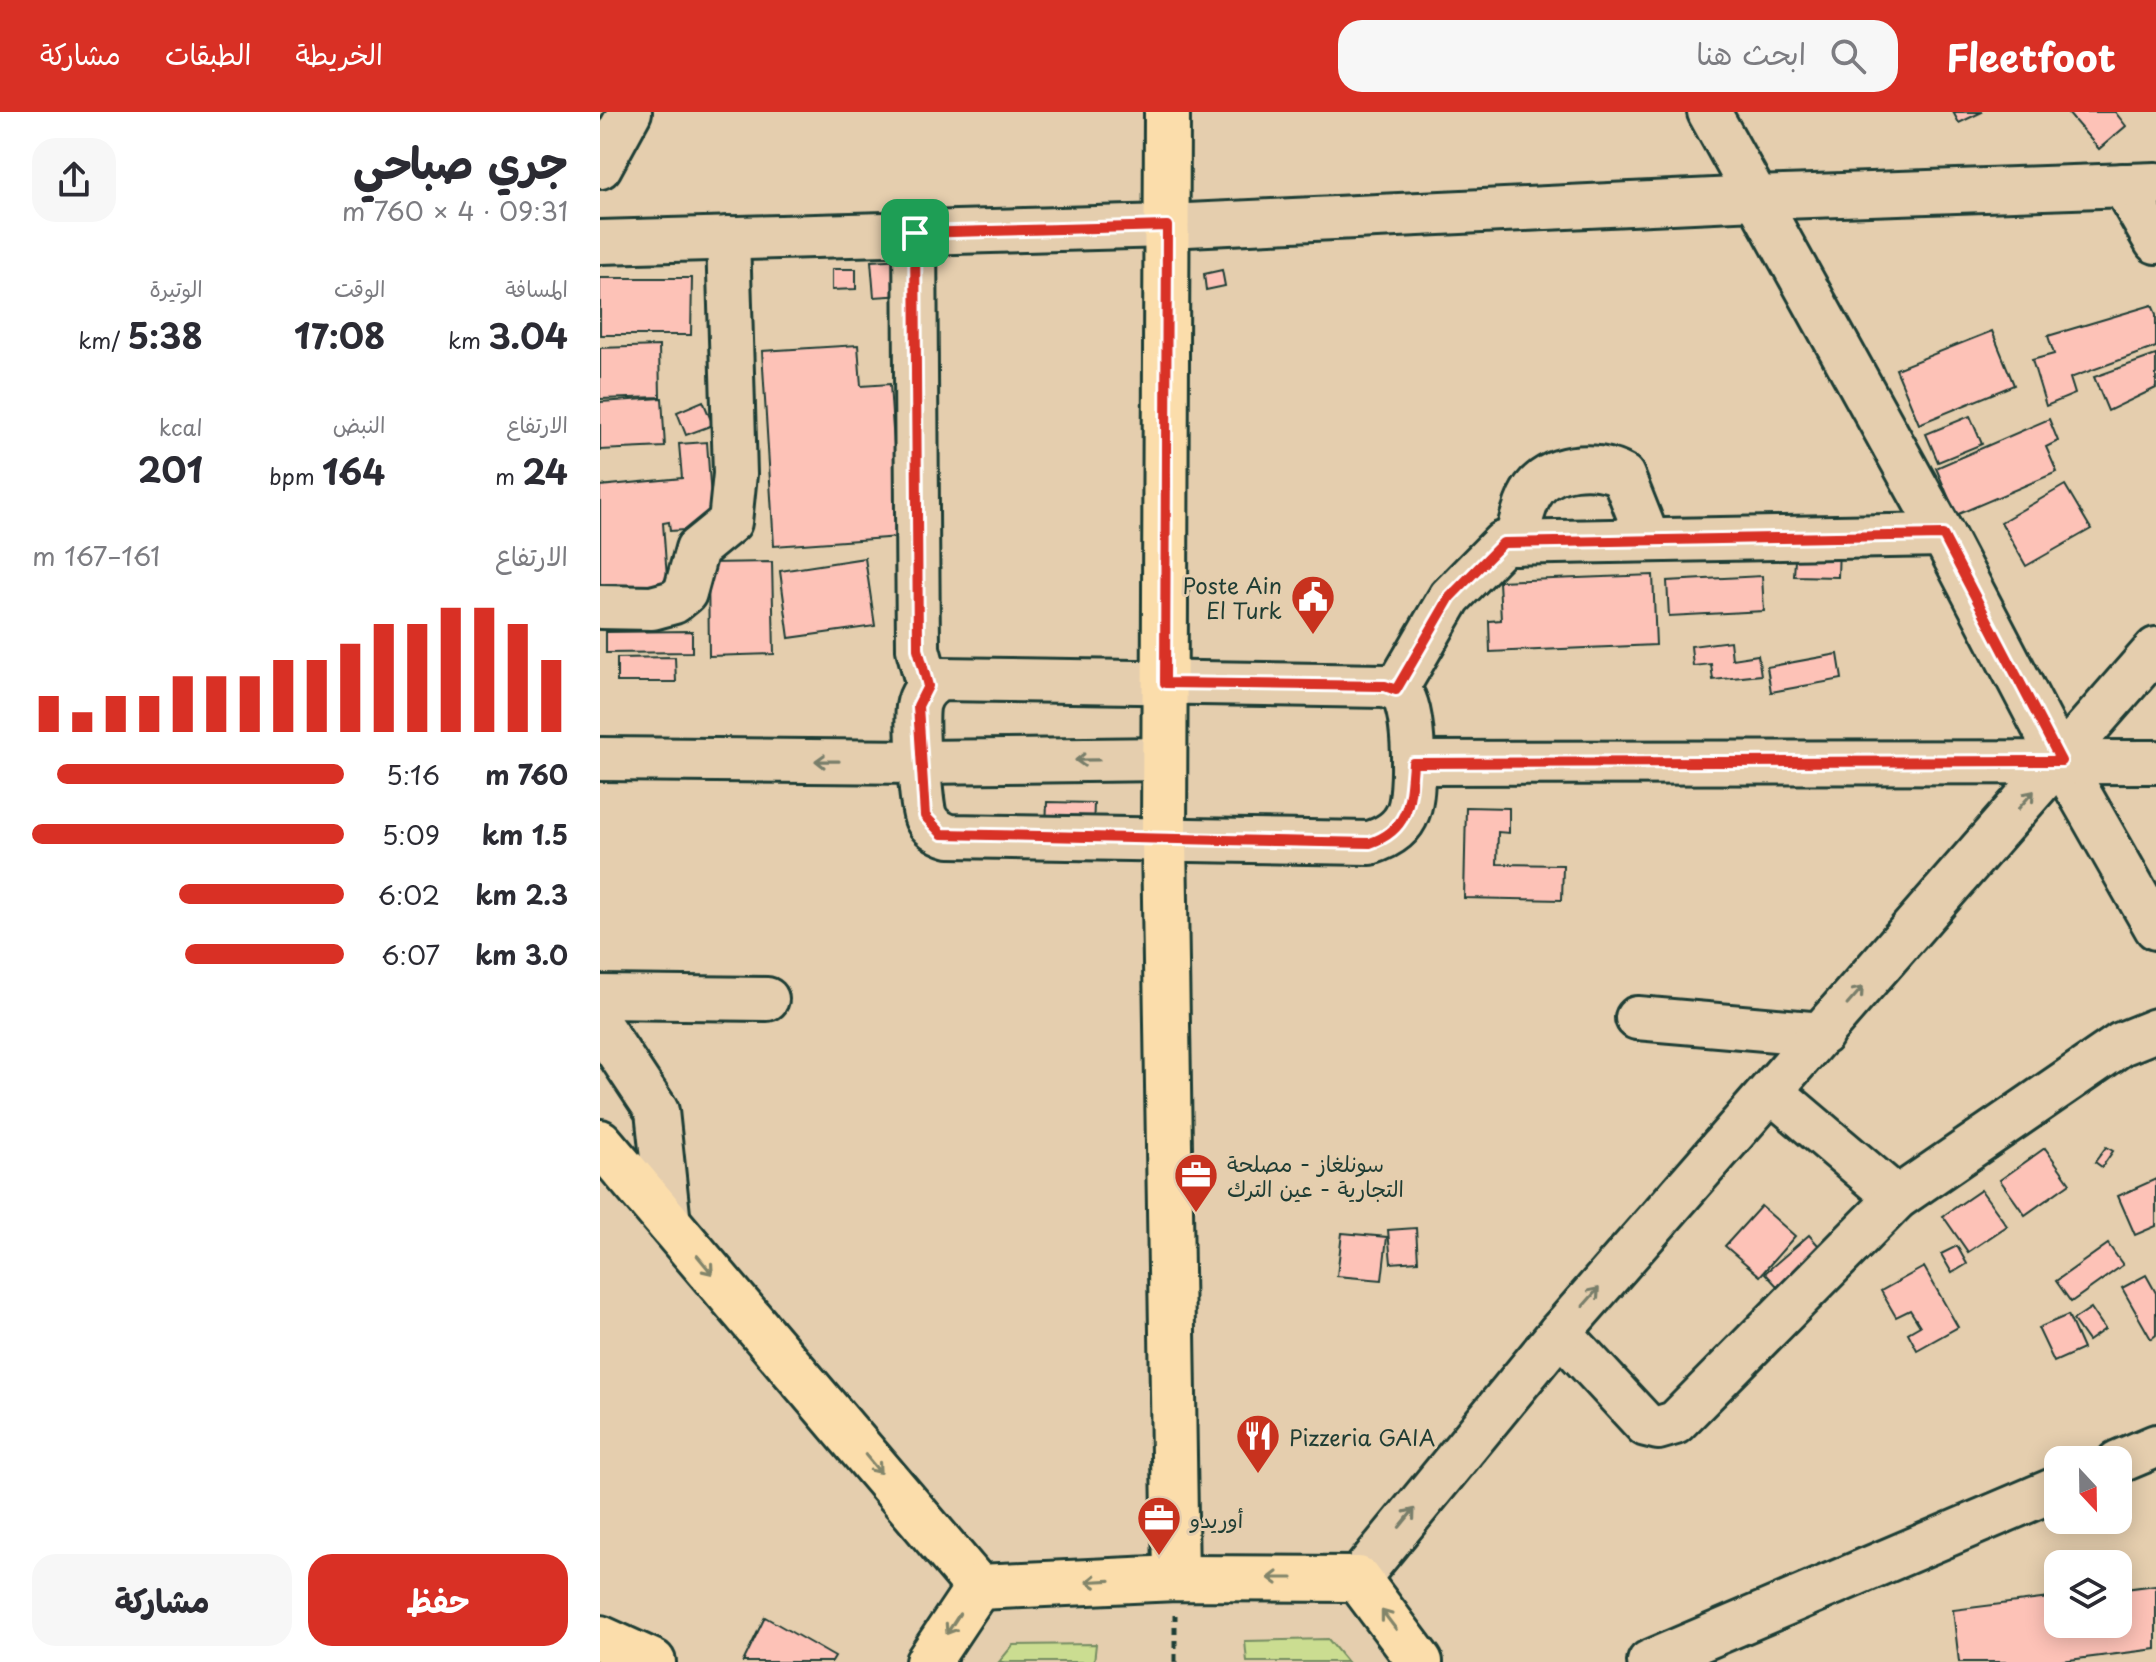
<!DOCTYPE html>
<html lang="ar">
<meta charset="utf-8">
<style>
:root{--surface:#fff;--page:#f7f7f7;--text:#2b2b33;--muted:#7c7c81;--accent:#d93025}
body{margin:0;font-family:"Playpen Sans","Playpen Sans Arabic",sans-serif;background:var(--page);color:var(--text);direction:rtl;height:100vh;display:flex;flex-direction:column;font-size:30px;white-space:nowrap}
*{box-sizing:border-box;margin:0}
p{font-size:26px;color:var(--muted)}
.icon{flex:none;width:44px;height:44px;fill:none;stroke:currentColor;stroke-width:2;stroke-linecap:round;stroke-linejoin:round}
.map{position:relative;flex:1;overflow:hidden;direction:ltr}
.details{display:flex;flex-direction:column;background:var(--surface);width:600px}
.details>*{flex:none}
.needle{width:52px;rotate:158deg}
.fabs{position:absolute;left:1444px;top:1334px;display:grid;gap:16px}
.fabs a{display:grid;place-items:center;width:88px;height:88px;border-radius:16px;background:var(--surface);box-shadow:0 4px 20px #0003;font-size:40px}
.pin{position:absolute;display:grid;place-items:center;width:68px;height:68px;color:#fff;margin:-34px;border-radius:16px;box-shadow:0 4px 12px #0006}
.round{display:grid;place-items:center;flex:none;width:84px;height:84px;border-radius:24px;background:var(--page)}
.headline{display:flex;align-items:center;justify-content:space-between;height:136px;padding:0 32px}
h1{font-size:44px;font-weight:700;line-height:60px}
.stats{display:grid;grid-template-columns:repeat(3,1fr);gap:12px;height:136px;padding:8px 32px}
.stats div{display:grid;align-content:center}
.stats b{font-size:34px;font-weight:700}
.stats small{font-size:22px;font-weight:400}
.stats p{font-size:22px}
.chart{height:224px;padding:16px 32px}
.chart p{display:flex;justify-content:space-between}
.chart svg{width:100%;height:144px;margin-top:8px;stroke:var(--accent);stroke-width:6}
.primary-button{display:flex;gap:16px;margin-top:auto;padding:16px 32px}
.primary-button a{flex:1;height:92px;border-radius:24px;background:var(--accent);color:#fff;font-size:32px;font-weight:700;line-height:92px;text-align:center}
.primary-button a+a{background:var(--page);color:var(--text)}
ul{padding:0 32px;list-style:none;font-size:26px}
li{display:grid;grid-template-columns:128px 96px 1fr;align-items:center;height:60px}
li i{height:20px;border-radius:10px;background:var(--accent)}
header{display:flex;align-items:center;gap:48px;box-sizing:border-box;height:112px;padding:0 40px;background:var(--accent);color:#fff}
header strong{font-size:38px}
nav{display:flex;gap:44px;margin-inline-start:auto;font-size:28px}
.search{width:560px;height:72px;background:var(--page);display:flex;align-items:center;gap:20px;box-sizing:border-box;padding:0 28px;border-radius:24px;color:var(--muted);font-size:30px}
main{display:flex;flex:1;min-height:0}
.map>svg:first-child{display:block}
.green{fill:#cbdd91;stroke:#758d62;stroke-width:2}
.building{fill:#fdc2b7;stroke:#1f3d34;stroke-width:2}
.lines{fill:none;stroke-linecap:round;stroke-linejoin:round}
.minor-casing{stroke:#1f3d34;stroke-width:48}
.major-casing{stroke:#1f3d34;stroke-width:50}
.path{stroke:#1f3d34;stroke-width:5;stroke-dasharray:8 6;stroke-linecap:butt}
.minor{stroke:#e5ceae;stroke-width:42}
.major{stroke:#fbddab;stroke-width:44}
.oneway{stroke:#787e6b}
.oneway2{stroke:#82856a}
.route-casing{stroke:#fff;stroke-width:16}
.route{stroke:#d93025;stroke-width:10}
.labels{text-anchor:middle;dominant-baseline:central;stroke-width:6;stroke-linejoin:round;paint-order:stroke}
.poi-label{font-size:22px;fill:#1f3d34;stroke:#e5ceae;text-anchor:start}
</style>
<header>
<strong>Fleetfoot</strong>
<div class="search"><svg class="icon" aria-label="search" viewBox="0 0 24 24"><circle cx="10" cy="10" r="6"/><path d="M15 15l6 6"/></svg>ابحث هنا</div>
<nav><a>الخريطة</a><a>الطبقات</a><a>مشاركة</a></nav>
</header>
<main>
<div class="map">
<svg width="1556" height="1550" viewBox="0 0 1556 1550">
<rect width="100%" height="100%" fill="#e5ceae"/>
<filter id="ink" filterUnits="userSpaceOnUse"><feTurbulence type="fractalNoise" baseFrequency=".0125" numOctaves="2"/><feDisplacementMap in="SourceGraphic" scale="16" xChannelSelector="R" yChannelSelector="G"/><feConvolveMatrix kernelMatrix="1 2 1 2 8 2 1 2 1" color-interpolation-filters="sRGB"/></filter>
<g filter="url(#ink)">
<g class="green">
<path d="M728 1527 747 1550H647L645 1529Z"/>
<path d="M496 1532 494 1550H399L413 1533Z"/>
</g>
<g class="building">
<path d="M1353 0H1382L1359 11Z"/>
<path d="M1467 0H1515L1526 14 1499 37Z"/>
<path d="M303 147 305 183 274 185 271 149Z"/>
<path d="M232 157H256V177L232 178Z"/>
<path d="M622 158 625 174 606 178 604 162Z"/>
<path d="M0 166H92L91 223H0Z"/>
<path d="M1552 193 1556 202V235L1470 266 1475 282 1446 294 1432 248 1454 242 1448 224Z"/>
<path d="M1392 219 1414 273 1319 312 1296 257Z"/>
<path d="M258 233 261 274 290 272 300 425 174 434 162 239Z"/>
<path d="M59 234 60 285 0 287V236Z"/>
<path d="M1556 243V276L1508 299 1494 265Z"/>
<path d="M62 286 65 335 0 338V290Z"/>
<path d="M103 289 113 313 86 323 77 300Z"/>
<path d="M1370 304 1382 332 1338 350 1326 322Z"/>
<path d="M1449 307 1458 329 1446 335 1457 360 1356 403 1336 356Z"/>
<path d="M107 330 113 416 70 419 69 410 63 411 68 480 0 485V374L82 366 79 332Z"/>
<path d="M1465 373 1491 417 1426 454 1401 410Z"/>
<path d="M1196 432 1239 433 1238 465 1194 464Z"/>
<path d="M265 446 275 514 189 526 180 459Z"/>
<path d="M172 450 174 542 109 544 108 451Z"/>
<path d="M1053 463 1056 533 890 540 889 509 901 508 899 469Z"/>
<path d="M1162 464 1164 499 1069 504 1067 469Z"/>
<path d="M92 519V540L6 541V520Z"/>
<path d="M1130 529 1132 547 1158 543 1161 563 1113 568 1111 552 1093 554 1091 534Z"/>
<path d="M1238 542 1242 567 1171 580 1167 555Z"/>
<path d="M75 545 76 570H17V546Z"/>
<path d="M447 690 494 691 493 718 446 717Z"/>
<path d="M866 695 909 696V721L898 720 897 752 963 753 962 788 864 786Z"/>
<path d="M1506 1035 1513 1039 1502 1055 1495 1050Z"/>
<path d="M1445 1036 1470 1071 1425 1103 1400 1068Z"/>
<path d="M1556 1067V1114L1535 1123 1518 1084Z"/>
<path d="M1381 1078 1407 1114 1368 1140 1343 1104Z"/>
<path d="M1161 1094 1195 1124 1160 1164 1125 1134Z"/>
<path d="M816 1116 818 1149 791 1151 788 1118Z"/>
<path d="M742 1121 787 1125 782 1168 737 1164Z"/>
<path d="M1209 1123 1245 1163 1202 1201 1165 1161Z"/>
<path d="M1508 1132 1523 1153 1471 1190 1456 1169Z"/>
<path d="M1357 1134 1367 1152 1352 1161 1341 1142Z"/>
<path d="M1324 1155 1358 1215 1317 1238 1308 1221 1320 1214 1310 1198 1296 1205 1281 1179Z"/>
<path d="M1546 1163 1556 1181V1223L1551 1227 1522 1176Z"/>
<path d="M1491 1196 1505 1217 1488 1229 1473 1208Z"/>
<path d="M1468 1203 1483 1237 1454 1250 1438 1216Z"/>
<path d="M1556 1473V1537L1453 1550H1359L1353 1498 1458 1485V1512H1518V1478Z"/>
<path d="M165 1505 235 1545 232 1550H143Z"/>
</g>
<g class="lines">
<g class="minor-casing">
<g id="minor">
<path d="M1109 0 1343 423 1461 649 1556 816"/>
<path d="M0 55 30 0"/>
<path d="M1523 73 1556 130"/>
<path d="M315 121 318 537 328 574"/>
<path d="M0 130 567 114 1156 86 1556 72"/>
<path d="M915 431C920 415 923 395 931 382 948 352 997 349 1023 364L1048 427"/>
<path d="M0 495 52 496 74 490 85 481 97 437 130 410 135 362 128 126"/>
<path d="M340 567 785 574C791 576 797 578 802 583 815 598 816 681 808 700 802 717 786 726 770 731L350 724C340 721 331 716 326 706 320 693 316 611 318 595 320 581 329 573 340 567Z"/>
<path d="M796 578 850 485 903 431 1343 423"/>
<path d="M0 647 320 650 565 647"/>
<path d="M813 651 1556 650"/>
<path d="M0 885 167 887"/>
<path d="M1037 906 1222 922"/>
<path d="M0 913 57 999 69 1112"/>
<path d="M1171 979 1297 1086"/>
<path d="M960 1220 1046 1313 1058 1316 1075 1311 1297 1086 1521 932 1556 918"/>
<path d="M1518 1350 1556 1334"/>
<path d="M758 1467 960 1220 1556 537"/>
<path d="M1049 1550 1458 1376"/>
</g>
</g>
<g class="major-casing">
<g id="major">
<path d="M567 0 564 727 576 1466"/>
<path d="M0 1030 378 1475"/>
<path d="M378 1475 576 1466 758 1467 820 1550"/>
<path d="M0 1526 53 1550"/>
<path d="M328 1550 378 1475"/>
</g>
</g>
<path class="path" d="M575 1550V1503"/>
<use href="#minor" class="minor"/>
<use href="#major" class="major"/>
</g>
<defs><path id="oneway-shaft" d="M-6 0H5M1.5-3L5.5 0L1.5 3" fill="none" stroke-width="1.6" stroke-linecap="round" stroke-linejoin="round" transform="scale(2)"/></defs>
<g class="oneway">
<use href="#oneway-shaft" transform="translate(487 648) rotate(179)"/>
<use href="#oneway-shaft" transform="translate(227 649) rotate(-179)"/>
<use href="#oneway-shaft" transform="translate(1426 688) rotate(-49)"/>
<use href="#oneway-shaft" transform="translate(1255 884) rotate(-49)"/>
<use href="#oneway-shaft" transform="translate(991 1185) rotate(-49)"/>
<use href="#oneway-shaft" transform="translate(807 1406) rotate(-51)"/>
</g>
<g class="oneway2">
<use href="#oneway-shaft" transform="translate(105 1153) rotate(50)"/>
<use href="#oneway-shaft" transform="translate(273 1352) rotate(50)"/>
<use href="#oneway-shaft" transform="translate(680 1466) rotate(-180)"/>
<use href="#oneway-shaft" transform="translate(498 1469) rotate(177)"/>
<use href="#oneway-shaft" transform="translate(789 1508) rotate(-127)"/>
<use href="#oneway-shaft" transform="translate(353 1512) rotate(123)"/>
</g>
</g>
<g class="lines" filter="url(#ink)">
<g class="route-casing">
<path id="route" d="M567 114 565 571 785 574 796 578 850 485 903 431 1343 423 1461 649 813 651C810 688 810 718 770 731L342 722 325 704 318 594 328 574 318 537 315 121Z"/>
</g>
<use href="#route" class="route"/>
</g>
<defs>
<g id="civic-pin" transform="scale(2.3)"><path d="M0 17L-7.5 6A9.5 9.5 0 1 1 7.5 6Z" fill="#c8321e" stroke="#e5ceae"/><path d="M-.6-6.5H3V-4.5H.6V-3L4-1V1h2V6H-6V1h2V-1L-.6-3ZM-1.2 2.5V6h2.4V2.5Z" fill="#fff"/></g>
<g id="office-pin" transform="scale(2.3)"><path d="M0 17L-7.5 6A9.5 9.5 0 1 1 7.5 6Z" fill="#c8321e" stroke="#e5ceae"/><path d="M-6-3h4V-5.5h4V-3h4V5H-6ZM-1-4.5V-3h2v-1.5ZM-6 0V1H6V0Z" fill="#fff"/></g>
<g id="restaurant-pin" transform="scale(2.3)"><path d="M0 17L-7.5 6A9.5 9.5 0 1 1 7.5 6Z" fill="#c8321e" stroke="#e5ceae"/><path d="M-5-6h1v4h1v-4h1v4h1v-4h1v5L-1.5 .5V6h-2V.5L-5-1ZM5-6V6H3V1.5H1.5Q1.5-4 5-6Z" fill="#fff"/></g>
</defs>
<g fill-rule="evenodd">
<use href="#civic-pin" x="713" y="485"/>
<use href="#office-pin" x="596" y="1063"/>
<use href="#restaurant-pin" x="658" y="1324"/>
<use href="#office-pin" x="559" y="1406"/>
</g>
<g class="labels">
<g class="poi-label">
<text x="682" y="472" text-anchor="end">Poste Ain<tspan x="682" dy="25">El Turk</tspan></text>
<text x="627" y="1050">سونلغاز - مصلحة<tspan x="627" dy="25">التجارية - عين الترك</tspan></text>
<text x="689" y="1324">Pizzeria GAIA</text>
<text x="590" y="1406">أوريدو</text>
</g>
</g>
</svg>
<div class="fabs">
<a><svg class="needle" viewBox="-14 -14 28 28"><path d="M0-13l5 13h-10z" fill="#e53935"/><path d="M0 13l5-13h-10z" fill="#7c7c81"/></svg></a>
<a><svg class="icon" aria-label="layers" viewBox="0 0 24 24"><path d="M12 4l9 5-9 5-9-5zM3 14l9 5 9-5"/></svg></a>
</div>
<div class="pin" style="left:315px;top:121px;background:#1e9e55"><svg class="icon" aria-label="arrive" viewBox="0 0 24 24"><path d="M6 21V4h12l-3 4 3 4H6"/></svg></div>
</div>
<section class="details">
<div class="headline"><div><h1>جري صباحي</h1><p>09:31 · 4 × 760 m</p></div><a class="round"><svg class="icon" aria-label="share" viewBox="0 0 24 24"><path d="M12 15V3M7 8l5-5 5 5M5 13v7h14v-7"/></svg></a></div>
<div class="stats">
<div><p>المسافة</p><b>3.04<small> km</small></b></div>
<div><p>الوقت</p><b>17:08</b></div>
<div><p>الوتيرة</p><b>5:38<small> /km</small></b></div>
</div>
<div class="stats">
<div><p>الارتفاع</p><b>24<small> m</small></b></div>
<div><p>النبض</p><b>164<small> bpm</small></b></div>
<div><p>kcal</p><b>201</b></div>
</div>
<div class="chart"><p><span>الارتفاع</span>161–167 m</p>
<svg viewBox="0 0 160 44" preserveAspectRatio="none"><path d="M5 44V33M15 44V38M25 44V33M35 44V33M45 44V27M55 44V27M65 44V27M75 44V22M85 44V22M95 44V17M105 44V11M115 44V11M125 44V6M135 44V6M145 44V11M155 44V22"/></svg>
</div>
<ul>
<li><b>760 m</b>5:16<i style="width:92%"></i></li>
<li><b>1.5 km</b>5:09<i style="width:100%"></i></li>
<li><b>2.3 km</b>6:02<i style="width:53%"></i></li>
<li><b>3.0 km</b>6:07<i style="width:51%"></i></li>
</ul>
<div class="primary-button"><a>حفظ</a><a>مشاركة</a></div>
</section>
</main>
